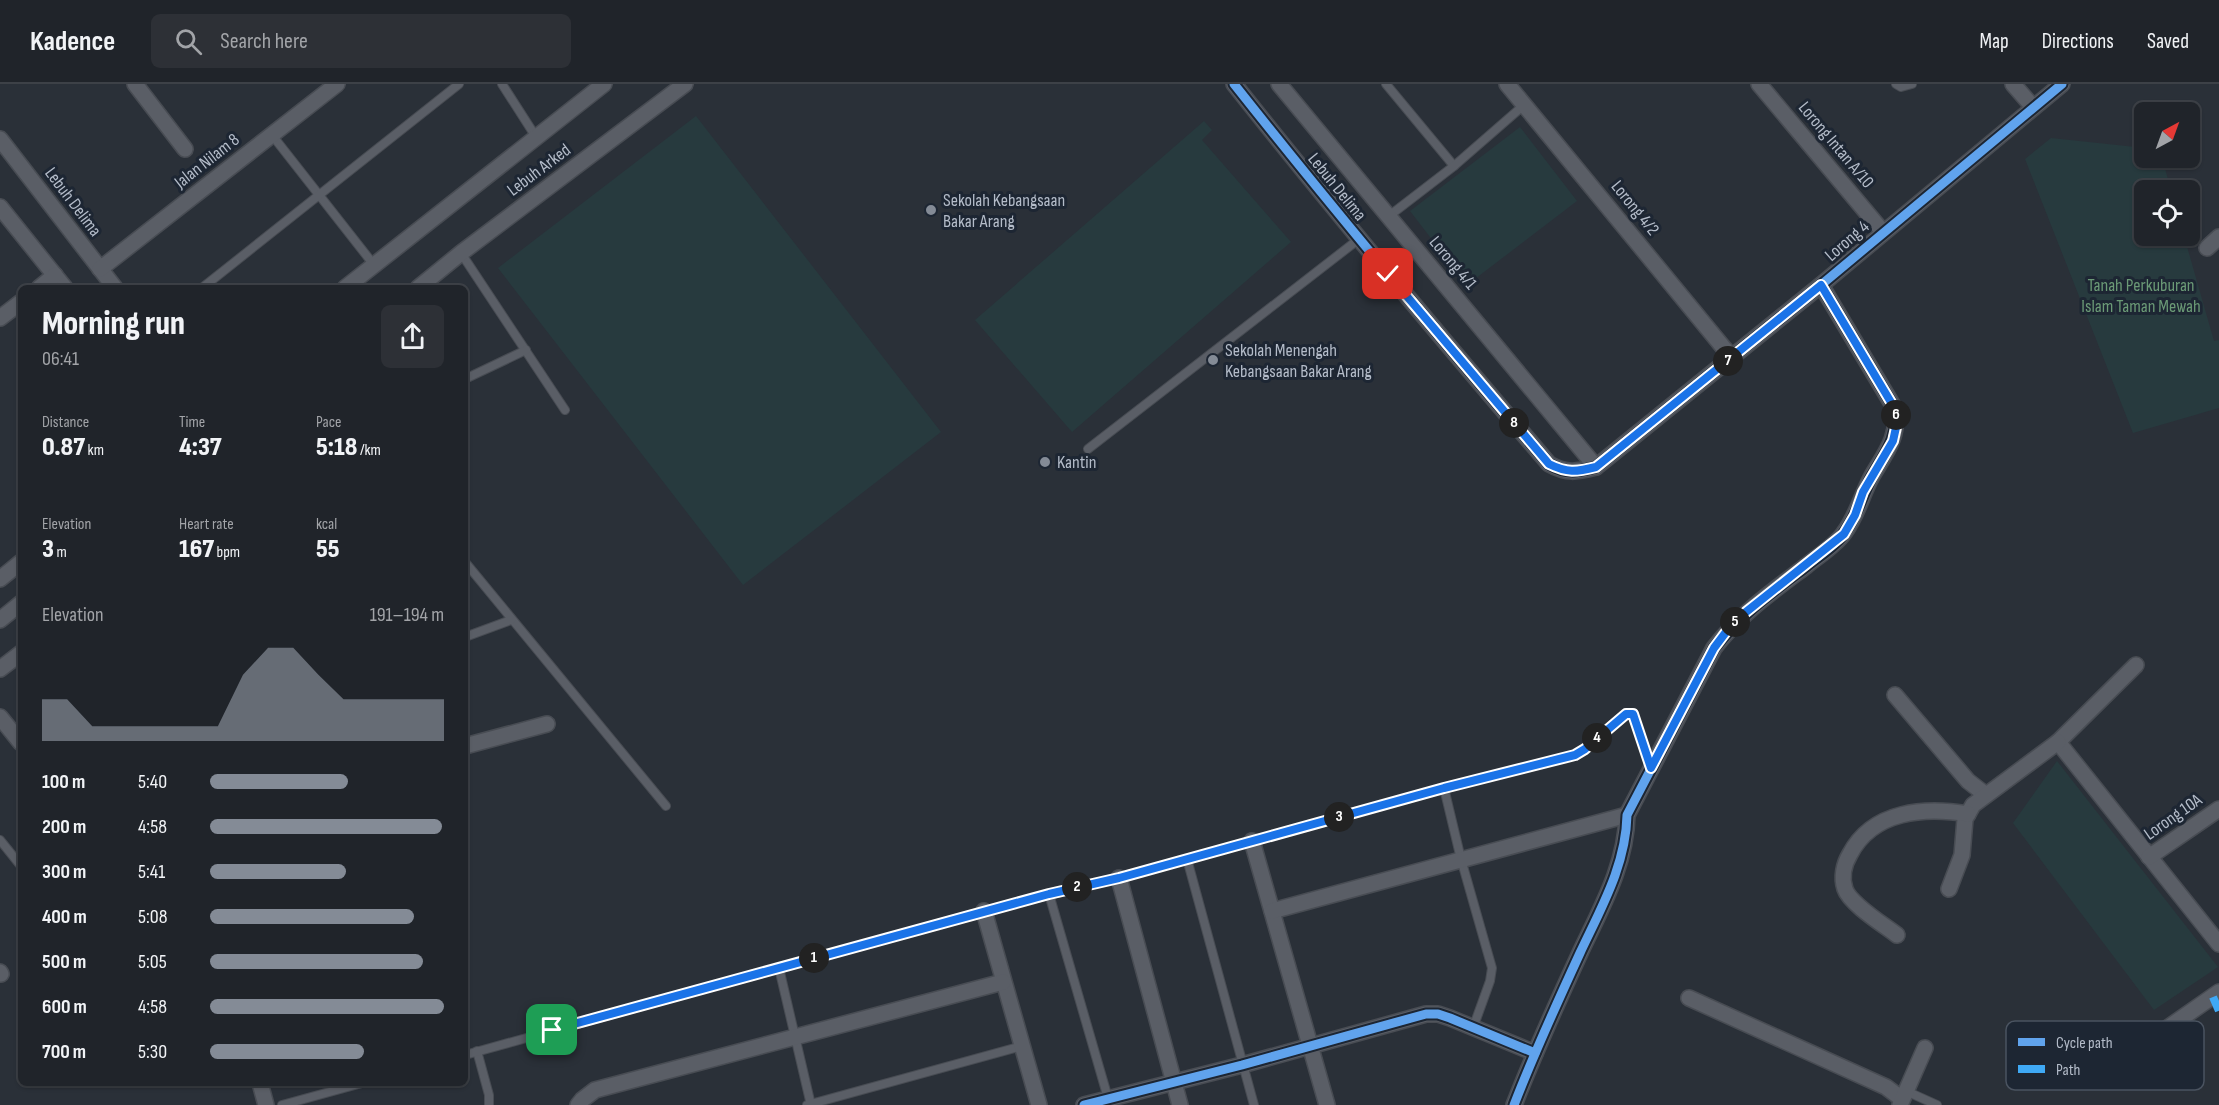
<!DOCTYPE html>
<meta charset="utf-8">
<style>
:root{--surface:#20242a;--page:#2d3036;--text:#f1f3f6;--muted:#a2a4a8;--line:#3d4147;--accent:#848b96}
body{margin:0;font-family:"Sofia Sans Condensed",sans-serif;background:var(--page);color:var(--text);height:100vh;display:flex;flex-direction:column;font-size:22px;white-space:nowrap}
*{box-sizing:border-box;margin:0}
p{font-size:20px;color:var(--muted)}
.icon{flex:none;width:33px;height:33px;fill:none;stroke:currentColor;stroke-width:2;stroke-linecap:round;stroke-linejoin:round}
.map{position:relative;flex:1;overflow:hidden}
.panel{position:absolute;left:18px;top:201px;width:450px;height:801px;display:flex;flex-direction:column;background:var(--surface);border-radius:9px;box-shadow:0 2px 4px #0004,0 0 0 2px var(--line)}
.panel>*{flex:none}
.needle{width:39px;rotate:41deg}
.fabs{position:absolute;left:2134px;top:18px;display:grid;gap:12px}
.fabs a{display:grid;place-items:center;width:66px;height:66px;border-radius:9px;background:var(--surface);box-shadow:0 2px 4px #0004,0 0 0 2px var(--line);font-size:30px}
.pin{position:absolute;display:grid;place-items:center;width:51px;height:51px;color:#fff;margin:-26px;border-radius:12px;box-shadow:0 3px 9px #0006}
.km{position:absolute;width:30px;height:30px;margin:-15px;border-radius:50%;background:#222;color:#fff;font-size:16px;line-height:30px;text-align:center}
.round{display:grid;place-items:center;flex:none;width:63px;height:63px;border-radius:9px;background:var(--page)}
.head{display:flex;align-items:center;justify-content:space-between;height:102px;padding:0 24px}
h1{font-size:33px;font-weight:800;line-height:45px}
.metrics{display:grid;grid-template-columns:repeat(3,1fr);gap:9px;height:102px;padding:6px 24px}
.metrics div{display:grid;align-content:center}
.metrics b{font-size:26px;font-weight:800}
.metrics small{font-size:16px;font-weight:400}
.metrics p{font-size:16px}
.chart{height:168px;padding:12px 24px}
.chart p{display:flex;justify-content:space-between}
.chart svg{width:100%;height:108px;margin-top:6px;fill:var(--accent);opacity:.7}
ul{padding:0 24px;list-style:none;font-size:20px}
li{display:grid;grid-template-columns:96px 72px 1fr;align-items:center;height:45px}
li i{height:15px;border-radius:8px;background:var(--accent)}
header{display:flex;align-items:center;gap:36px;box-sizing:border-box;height:84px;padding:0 30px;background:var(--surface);border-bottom:2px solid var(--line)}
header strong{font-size:28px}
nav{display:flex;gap:33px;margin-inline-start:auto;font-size:21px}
.search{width:420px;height:54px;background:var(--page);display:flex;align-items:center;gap:15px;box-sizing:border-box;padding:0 21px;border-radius:9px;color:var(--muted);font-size:22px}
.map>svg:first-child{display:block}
.green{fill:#273a3e}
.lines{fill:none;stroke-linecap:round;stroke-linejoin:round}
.lane-casing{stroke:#484c53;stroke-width:10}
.street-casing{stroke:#484c53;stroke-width:18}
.lane{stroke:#5a5e66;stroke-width:8}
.street{stroke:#5a5e66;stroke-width:15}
.quiet{stroke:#3fa9f5;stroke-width:8;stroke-dasharray:15 8;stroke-linecap:butt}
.cycleway-casing{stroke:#1d2633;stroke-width:13}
.cycleway{stroke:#60a3ed;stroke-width:9}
.route-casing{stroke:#fff;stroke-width:12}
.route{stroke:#1a73e8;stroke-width:8}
.poi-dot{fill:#848b96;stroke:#1d2633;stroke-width:2}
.labels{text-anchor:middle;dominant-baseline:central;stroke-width:6;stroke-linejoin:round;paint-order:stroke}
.street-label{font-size:18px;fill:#b4bcc9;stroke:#1d2633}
.poi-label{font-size:18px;fill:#b4bcc9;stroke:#1d2633;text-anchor:start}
.park-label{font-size:18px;fill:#6b9a76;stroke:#1d2633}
.key{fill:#1d2633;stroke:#4a5360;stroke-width:1.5}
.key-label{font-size:16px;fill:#b4bcc9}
</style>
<header>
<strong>Kadence</strong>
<div class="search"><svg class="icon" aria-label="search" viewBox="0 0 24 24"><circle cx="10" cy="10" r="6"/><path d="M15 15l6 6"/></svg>Search here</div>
<nav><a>Map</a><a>Directions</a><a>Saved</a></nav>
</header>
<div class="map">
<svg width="2219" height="1021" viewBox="0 0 2219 1021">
<rect width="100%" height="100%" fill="#2a3038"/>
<g class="green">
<path d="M696 32 941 348 743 501 498 184Z"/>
<path d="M1204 37 1212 46 1202 56 1291 158 1072 348 975 236Z"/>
<path d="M1520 43 1577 117 1467 201 1410 127Z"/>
<path d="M2051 54 2145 64V74H2162L2171 106H2145V152H2184L2214 257 2219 256V324L2133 349 2025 75Z"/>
<path d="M2057 677 2218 883 2154 926 2013 739Z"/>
</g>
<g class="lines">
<g class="lane-casing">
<g id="lane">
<path d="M502 0 536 53"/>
<path d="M1386 0 1454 82"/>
<path d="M1896 0 1901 3 1912 0"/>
<path d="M272 51 374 181"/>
<path d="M1389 132 1454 82 1524 21"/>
<path d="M461 169 565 326"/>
<path d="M202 204 459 0"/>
<path d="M465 295 526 266"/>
<path d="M1088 365 1359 155"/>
<path d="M465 478 666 722"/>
<path d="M465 553 511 536"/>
<path d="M1444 704 1461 775 1492 884 1490 897 1473 944"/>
<path d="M0 756 21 782"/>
<path d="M1187 775 1254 1021"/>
<path d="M1049 810 1108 1014"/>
<path d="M779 884 811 1021"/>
<path d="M477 967 489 1011V1021"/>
<path d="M465 971 984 827 1119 794 1444 704 1575 671 1585 665 1626 630H1633L1651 684"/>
<path d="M1906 1007 1937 1021"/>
<path d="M282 1021 362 999"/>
<path d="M807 1021 1022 962"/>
</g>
</g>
<g class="street-casing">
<g id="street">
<path d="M135 0 185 65"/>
<path d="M1234 0C1336 129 1442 255 1549 380 1567 390 1576 388 1596 383L1821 201 2062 0"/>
<path d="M1279 0 1596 383"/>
<path d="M1507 0 1732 274"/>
<path d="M1759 0 1883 148"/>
<path d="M2013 0 2033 23"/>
<path d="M0 55 115 204"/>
<path d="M0 123 65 204"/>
<path d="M2207 164 2219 153"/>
<path d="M100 185 337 0"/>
<path d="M39 204 55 191"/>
<path d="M345 204 604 0"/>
<path d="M418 204 461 169 685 0"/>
<path d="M0 234 21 218"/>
<path d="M0 495 21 478"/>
<path d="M0 536 21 519"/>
<path d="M2136 581 2058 658 2219 860"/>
<path d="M0 585 21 569"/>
<path d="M1895 611 1968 697 1986 711"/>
<path d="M0 633 21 659"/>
<path d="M465 662 547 640"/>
<path d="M1252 757 1327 1021"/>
<path d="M2149 773 2219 725"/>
<path d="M1119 794 1180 1021"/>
<path d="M1949 805 1962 771 1965 735 1973 721 2058 658"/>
<path d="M984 827 1039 1021"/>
<path d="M1272 827 1627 731"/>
<path d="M1897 851C1884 841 1850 820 1845 805 1841 793 1844 780 1850 770 1873 726 1925 723 1968 730"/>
<path d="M0 888 1 890"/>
<path d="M1689 914 1886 1003 1902 1015"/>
<path d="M2052 954 2097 988H2109L2122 983 2159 950 2219 908"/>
<path d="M260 999 266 1021"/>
<path d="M578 1021 582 1016 595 1006 1003 898"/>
<path d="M1084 1021 1242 981 1426 930H1438L1450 934 1535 969"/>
<path d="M1514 1021C1534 969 1557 919 1580 869 1601 824 1626 781 1627 731L1714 564C1740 530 1773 507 1806 482 1818 472 1835 462 1844 449 1857 432 1862 410 1872 392 1886 368 1899 353 1895 325L1821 201"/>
<path d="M1900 1021 1925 964"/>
</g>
</g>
<use href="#lane" class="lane"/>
<use href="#street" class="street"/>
<path class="quiet" d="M2213 913 2219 927"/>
<g class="cycleway-casing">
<g id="cycleway">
<path d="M1234 0C1336 129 1442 255 1549 380 1567 390 1576 388 1596 383L1821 201 2062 0"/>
<path d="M1084 1021 1242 981 1426 930H1438L1450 934 1535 969"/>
<path d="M1514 1021C1534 969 1557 919 1580 869 1601 824 1626 781 1627 731L1714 564C1740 530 1773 507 1806 482 1818 472 1835 462 1844 449 1857 432 1862 410 1872 392 1886 368 1899 353 1895 325L1821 201"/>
</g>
</g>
<use href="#cycleway" class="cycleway"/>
</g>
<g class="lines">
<g class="route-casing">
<path id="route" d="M552 946 1049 810 1119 794 1444 704 1575 671 1585 665 1626 630H1633L1651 684 1714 564 1729 544 1746 528 1844 450 1855 431 1863 408 1893 357 1897 339 1895 325 1821 201 1596 383C1576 388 1567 389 1549 380L1388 190"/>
</g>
<use href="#route" class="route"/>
</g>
<g class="poi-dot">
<circle cx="931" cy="126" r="6"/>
<circle cx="1213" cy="276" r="6"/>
<circle cx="1045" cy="378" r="6"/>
</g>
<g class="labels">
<g class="street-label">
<text transform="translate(1836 61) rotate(50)">Lorong Intan A/10</text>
<text transform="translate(207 77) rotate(-38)">Jalan Nilam 8</text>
<text transform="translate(539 86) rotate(-37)">Lebuh Arked</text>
<text transform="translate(1337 103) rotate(51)">Lebuh Delima</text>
<text transform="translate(73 118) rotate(53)">Lebuh Delima</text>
<text transform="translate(1635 124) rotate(51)">Lorong 4/2</text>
<text transform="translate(1847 157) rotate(-41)">Lorong 4</text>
<text transform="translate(1453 179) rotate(50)">Lorong 4/1</text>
<text transform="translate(2173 733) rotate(-35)">Lorong 10A</text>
</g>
<g class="poi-label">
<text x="943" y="116">Sekolah Kebangsaan<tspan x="943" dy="21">Bakar Arang</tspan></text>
<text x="1225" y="266">Sekolah Menengah<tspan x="1225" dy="21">Kebangsaan Bakar Arang</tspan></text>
<text x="1057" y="378">Kantin</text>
</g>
<g class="park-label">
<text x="2141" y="201">Tanah Perkuburan<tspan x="2141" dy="21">Islam Taman Mewah</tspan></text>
</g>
</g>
<rect x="2006" y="937" width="198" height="69" rx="9" class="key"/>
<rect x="2018" y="954" width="27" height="8" fill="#60a3ed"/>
<rect x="2018" y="981" width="27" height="8" fill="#3fa9f5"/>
<g class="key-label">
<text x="2056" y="964">Cycle path</text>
<text x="2056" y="991">Path</text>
</g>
</svg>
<div class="fabs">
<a><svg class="needle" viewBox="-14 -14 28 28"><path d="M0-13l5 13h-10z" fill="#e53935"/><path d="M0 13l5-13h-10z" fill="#a2a4a8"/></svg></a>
<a><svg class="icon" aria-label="locate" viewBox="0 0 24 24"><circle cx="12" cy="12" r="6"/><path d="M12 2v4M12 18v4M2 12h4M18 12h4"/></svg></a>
</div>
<div class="pin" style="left:552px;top:946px;background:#1e9e55"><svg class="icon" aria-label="arrive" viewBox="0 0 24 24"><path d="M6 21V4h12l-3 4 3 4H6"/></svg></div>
<div class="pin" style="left:1388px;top:190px;background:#d93025"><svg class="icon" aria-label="check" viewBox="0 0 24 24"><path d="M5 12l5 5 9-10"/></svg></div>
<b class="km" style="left:814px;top:874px">1</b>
<b class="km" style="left:1077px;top:803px">2</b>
<b class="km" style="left:1339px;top:733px">3</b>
<b class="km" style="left:1597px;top:654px">4</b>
<b class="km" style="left:1735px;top:538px">5</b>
<b class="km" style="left:1896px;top:331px">6</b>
<b class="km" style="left:1728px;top:277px">7</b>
<b class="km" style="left:1514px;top:339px">8</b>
<section class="panel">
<div class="head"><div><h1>Morning run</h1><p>06:41</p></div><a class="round"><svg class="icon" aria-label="share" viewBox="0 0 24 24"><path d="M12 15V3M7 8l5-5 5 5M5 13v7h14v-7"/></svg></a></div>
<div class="metrics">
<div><p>Distance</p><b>0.87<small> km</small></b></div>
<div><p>Time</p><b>4:37</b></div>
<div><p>Pace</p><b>5:18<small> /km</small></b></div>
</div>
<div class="metrics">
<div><p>Elevation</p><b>3<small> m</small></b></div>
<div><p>Heart rate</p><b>167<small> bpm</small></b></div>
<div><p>kcal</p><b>55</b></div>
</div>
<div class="chart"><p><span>Elevation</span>191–194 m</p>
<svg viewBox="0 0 160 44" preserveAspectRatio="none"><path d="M0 44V27L10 27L20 38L30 38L40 38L50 38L60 38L70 38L80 17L90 6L100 6L110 17L120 27L130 27L140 27L150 27L160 27V44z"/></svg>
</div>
<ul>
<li><b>100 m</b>5:40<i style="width:59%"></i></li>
<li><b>200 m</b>4:58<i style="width:99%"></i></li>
<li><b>300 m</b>5:41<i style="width:58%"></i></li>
<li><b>400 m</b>5:08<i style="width:87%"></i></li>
<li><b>500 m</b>5:05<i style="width:91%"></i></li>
<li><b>600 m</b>4:58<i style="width:100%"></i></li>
<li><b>700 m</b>5:30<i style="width:66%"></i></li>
</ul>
</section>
</div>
